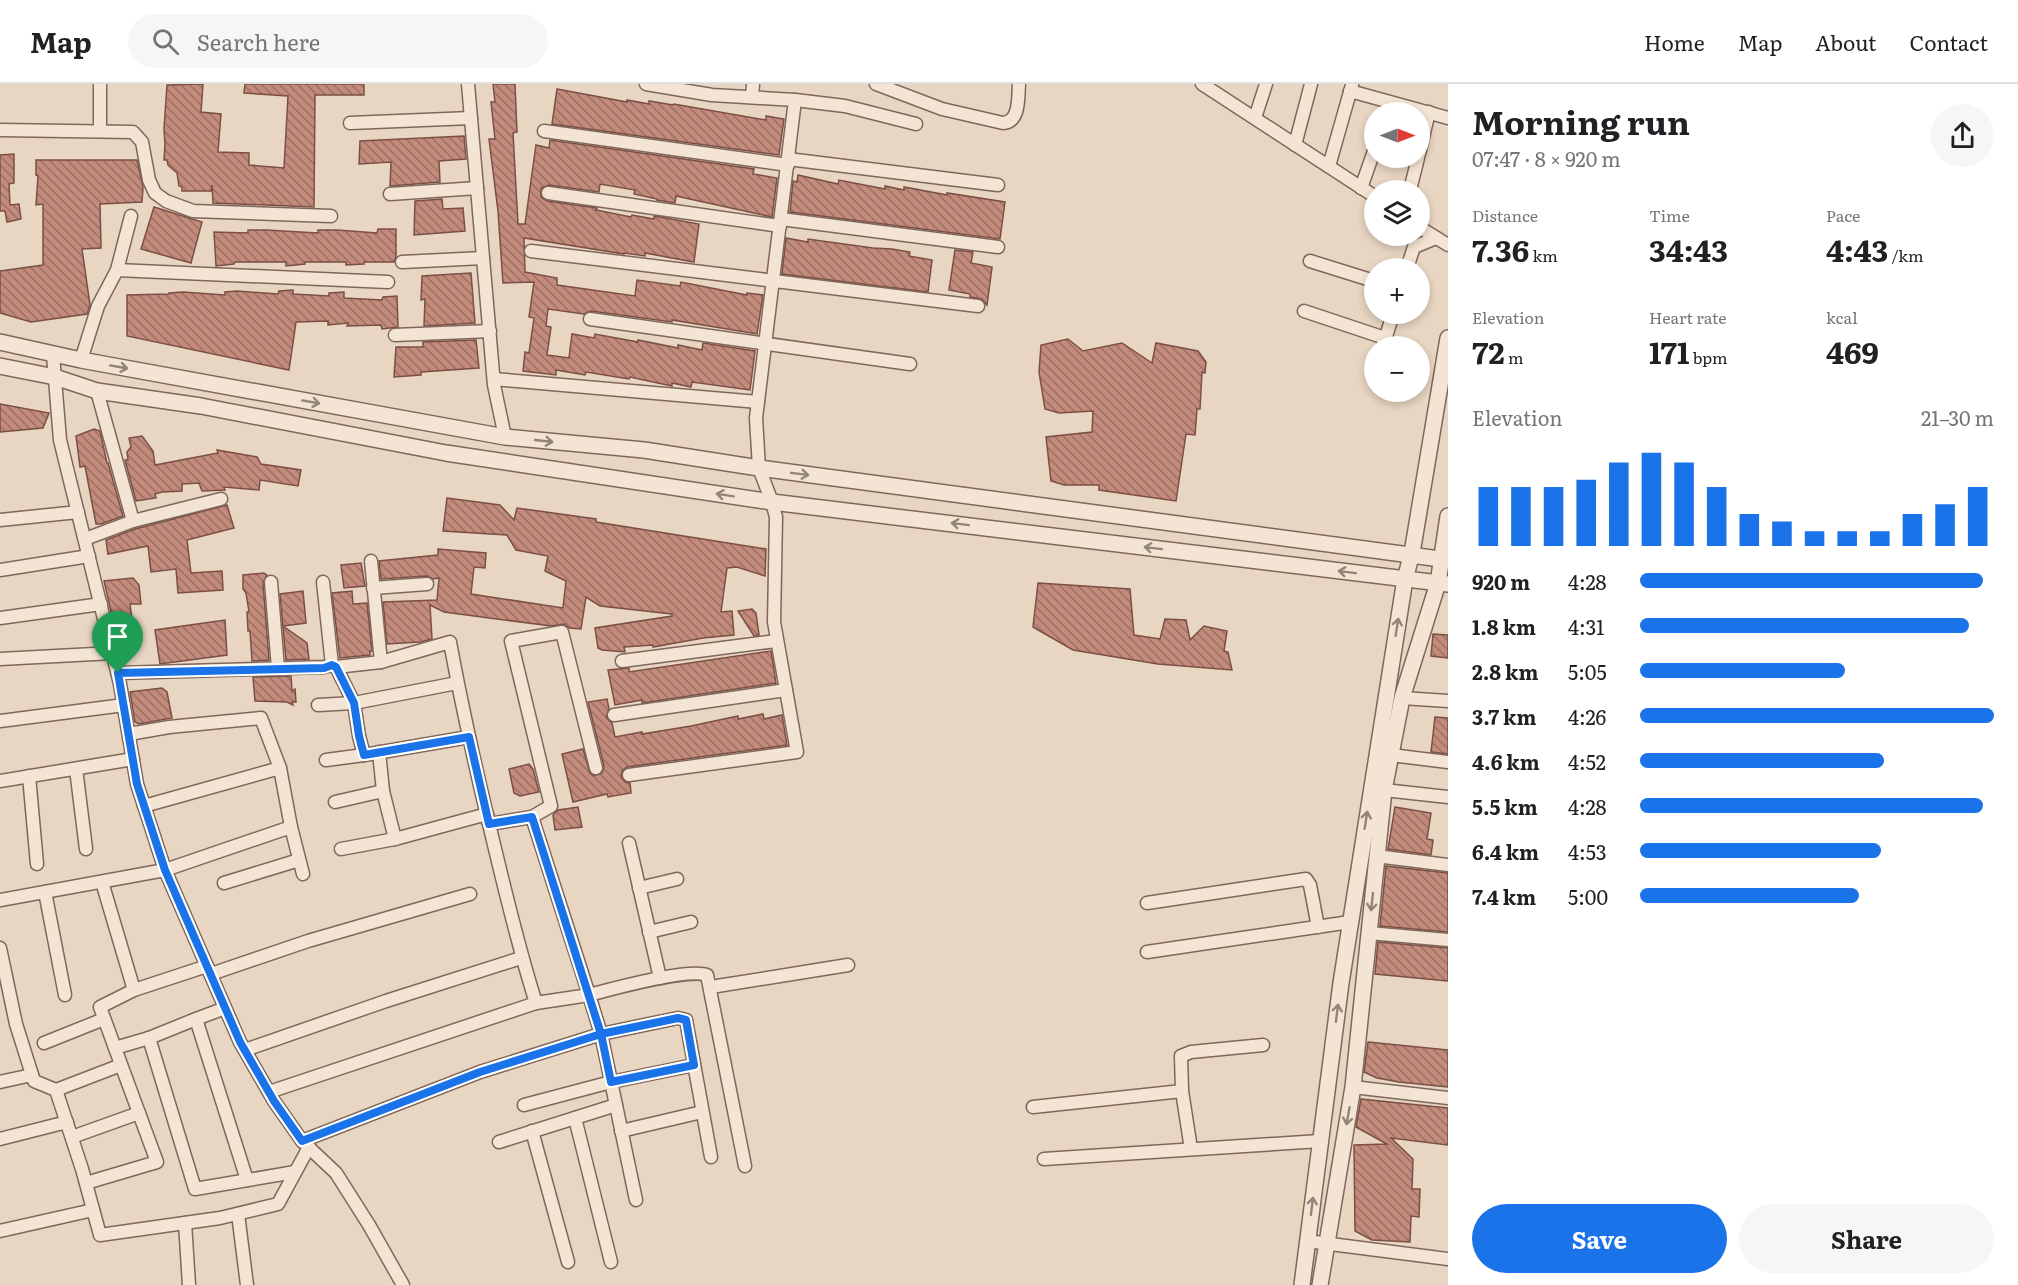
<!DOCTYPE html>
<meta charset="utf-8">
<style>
:root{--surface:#fff;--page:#f6f6f6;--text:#202124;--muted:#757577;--line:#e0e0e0;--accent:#1a73e8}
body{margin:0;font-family:Literata,serif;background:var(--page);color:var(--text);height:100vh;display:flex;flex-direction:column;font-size:22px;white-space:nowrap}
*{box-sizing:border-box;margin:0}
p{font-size:20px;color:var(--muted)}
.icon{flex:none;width:33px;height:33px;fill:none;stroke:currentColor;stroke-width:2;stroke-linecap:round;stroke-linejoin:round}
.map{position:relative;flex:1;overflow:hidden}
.sheet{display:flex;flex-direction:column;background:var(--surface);width:570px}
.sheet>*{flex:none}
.needle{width:39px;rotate:90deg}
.buttons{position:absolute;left:1364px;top:18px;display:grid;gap:12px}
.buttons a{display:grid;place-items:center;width:66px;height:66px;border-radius:50%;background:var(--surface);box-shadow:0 3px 9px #0003;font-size:30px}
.pin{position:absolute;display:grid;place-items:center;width:51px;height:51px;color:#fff;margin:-62px -26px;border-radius:50% 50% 50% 0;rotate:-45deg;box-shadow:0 0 6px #0007}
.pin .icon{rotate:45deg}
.round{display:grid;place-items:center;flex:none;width:63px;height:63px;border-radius:32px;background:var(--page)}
.head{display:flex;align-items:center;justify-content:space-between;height:102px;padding:0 24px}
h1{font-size:33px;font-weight:700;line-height:45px}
.stats{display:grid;grid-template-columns:repeat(3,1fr);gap:9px;height:102px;padding:6px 24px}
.stats div{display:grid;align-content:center}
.stats b{font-size:30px;font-weight:700}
.stats small{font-size:16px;font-weight:400}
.stats p{font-size:16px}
.chart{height:168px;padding:12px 24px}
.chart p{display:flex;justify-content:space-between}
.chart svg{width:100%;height:108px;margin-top:6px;stroke:var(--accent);stroke-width:6}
.primary-button{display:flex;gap:12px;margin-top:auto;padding:12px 24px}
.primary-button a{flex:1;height:69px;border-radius:36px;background:var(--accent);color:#fff;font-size:24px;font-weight:700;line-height:69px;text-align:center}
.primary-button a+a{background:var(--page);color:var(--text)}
ul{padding:0 24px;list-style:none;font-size:20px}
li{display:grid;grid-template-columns:96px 72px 1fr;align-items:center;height:45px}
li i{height:15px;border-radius:8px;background:var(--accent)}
header{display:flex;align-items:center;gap:36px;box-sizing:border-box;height:84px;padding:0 30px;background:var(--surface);border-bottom:2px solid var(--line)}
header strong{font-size:28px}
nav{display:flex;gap:33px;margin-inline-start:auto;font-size:21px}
.search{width:420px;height:54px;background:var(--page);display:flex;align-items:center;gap:15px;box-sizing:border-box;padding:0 21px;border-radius:33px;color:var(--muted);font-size:22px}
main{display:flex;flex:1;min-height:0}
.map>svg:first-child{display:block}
.building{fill:url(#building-back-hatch);stroke:#7b4f44;stroke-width:1.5}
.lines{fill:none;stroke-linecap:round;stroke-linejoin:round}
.minor-casing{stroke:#7f675b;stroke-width:15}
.tertiary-casing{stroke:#7f675b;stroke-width:18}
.minor{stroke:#f4e4d3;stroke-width:12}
.tertiary{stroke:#f4e4d3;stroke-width:15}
.oneway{stroke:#928478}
.route-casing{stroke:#fff;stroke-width:12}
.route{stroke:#1a73e8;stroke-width:8}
</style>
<header>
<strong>Map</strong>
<div class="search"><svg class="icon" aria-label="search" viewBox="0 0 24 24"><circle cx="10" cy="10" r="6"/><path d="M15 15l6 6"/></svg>Search here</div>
<nav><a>Home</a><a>Map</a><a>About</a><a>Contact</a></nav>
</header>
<main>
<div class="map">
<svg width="1448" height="1201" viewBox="0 0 1448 1201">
<defs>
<pattern id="building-back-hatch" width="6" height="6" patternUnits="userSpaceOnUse" patternTransform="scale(1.5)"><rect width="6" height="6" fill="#c28b7c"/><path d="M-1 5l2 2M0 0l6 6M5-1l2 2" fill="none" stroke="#9e7165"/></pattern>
</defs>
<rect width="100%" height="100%" fill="#e8d5c2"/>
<g class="building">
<path d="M203 0 201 28 221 30 218 68 249 69V81L284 84 288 12 244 9 245 0H364V11H315L314 123 213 119 212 101 211 107H182V103L179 102 177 89 168 81 167 76H164L165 60 164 45 167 1Z"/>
<path d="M493 0H515L517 48 513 49 518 140H525L536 61 549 64 550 56 754 85 753 90 777 94 772 133 676 112 675 119 657 116V115L634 110 635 106 600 100 599 108 549 101 541 104V113L547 117 597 124 596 126 631 133 632 131 654 135V132L699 140 694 178 645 169V172L624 169V170L524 154 525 188 557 194V201L635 212 637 196 680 202 681 198 747 211V209L763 211 757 250 672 236V238L591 227 584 230 548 225 546 242 551 243 547 271 569 274 572 250 594 254 595 250 638 258V256L678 264V261L702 266 703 259 755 267 750 306 692 298 691 303 672 299V302L630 293 629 295 586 288 585 291 556 286V291L523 287 525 268 529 269 534 234 529 233 534 198 503 199 498 127 489 55H495L491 18H495Z"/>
<path d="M557 5 627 18V16L649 20V17L673 21 674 20 766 36V32L784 35 779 71 552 40Z"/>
<path d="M464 52 466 75 439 77 440 98 390 102 391 78 359 80 360 57Z"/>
<path d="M14 70V99L9 100 10 121 19 120 21 135 7 138 5 127H0V71Z"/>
<path d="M36 76H137L143 103 142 118 100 120 101 164 82 165 90 221 87 230 31 238 0 229V187L43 181V120L36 121 38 92 36 91Z"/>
<path d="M798 91 838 100 839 96 885 105V102L904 106V103L947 111V109L1005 118 1000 155 790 128 793 97 797 98Z"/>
<path d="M442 115 443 125 463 124 465 147 414 151 415 117Z"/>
<path d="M154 123 202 138 191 179 141 165Z"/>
<path d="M378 145H396V172L394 178H364V180L346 181V178H305V180L286 182V178H235L234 180 216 182 214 148 248 149V146H266L318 149V146H337L377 149Z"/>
<path d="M786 154 808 158V155L873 164 892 165 910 168 909 172 932 176 928 208 782 190Z"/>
<path d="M955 166 973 168 971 179 992 183 987 221 982 215 970 213V210L949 206Z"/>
<path d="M471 189 475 239 424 242 425 215 421 216 422 192Z"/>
<path d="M293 206V210L329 212V209L344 208V214L382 216 383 213 397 212 398 243 382 245 381 241 347 242 348 239 328 241V237L296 238 289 286 127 252V211L169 210V209L183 208 225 211V208L237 207 278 210 279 207Z"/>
<path d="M1068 255 1083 267 1122 259 1152 279 1156 259 1198 267 1206 278 1205 289 1202 288 1200 325H1197L1195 351 1186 350 1176 417 1099 406V401H1064L1051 397 1046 353 1092 348 1093 327 1059 329 1045 325 1039 288 1041 261Z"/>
<path d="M476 256 479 284 421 288V291L394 293 396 263H423V258Z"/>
<path d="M0 320 49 329 43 344 0 348Z"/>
<path d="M94 345 100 347 107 379H108L123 432 101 440H96L85 382 80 383 76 352Z"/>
<path d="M142 352 153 367 155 381 218 369 217 366 257 373 261 380 301 386 298 402 260 396 259 406 224 403 225 406 202 407 199 399 182 400V407L162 408 155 410 156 414 136 417 125 376H128L127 368 131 363 129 354Z"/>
<path d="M447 414 500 421 514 436 517 424 596 435V438L766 465 765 492 737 483 727 484 721 528 732 527 734 551 703 554 653 563V561L624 563 625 568 602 566 598 564 595 544 672 532V530L600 522 586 513 581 545 569 544 564 540 551 542 444 528 430 521 432 555 420 558 387 560 383 518 437 516 439 494 433 495 426 492 381 495 379 477 438 471V465L486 469 485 484 474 483 471 510 563 524 566 497 545 487 548 472 516 466 507 451 443 447Z"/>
<path d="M227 421 234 444 187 456 191 489 222 487 223 506 178 509 176 485 151 488 148 462 108 470 106 456 135 445Z"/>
<path d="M361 479 365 502 344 504 341 481Z"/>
<path d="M264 489 267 491 263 499 269 576 252 577 250 547H248L247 528H249L246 509 243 505V491Z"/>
<path d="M133 494 139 501 141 520H130L133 543 115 545 104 497Z"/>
<path d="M1038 499 1130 505 1134 551 1160 555 1165 535 1186 536 1190 556 1204 542 1227 547 1224 567 1228 568 1232 586 1158 580 1073 566 1033 543Z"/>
<path d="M303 507 306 539 283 542 307 559 309 575 286 576 280 510Z"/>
<path d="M352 507 353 520 367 519 372 567H370V571L340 574 332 509Z"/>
<path d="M752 525 756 529 759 551 754 552 738 527Z"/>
<path d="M225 536 227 571 160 580 155 546Z"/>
<path d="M1433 550 1448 551V574L1431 572Z"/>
<path d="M771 567 776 599 642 619V616L615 621 608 586 629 584V588Z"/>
<path d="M291 592 292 607 295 605 296 618H292L293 621 287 618 255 617 253 593Z"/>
<path d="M162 604 167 608 172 634 139 640 135 638 130 608Z"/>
<path d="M607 615 609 625 606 633 612 639 615 653 642 648V650L691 642 738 632V635L763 630 764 635 782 631 787 661 627 683 622 687 621 693 625 698 630 699 631 709 608 713 607 710 573 718 562 670 583 665 590 689 594 692 602 689 604 682 588 618Z"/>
<path d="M1435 633 1448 634V670L1431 668Z"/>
<path d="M529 680 533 685 539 708 520 712 514 709 509 685Z"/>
<path d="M578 723 582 743 555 746 553 731 558 726Z"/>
<path d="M1395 723 1431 729 1427 755 1433 756 1431 771 1388 765Z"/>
<path d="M1386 782 1448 789V848L1380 842Z"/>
<path d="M1378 858 1448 864V897L1375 890Z"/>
<path d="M1368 958 1448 966V1003L1399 998 1377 994 1364 988Z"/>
<path d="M1361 1015 1448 1024V1061L1391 1054 1413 1075 1412 1105H1420L1419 1133 1411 1132 1410 1158 1372 1156 1355 1147 1354 1061 1387 1060 1356 1043Z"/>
</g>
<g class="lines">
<g class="minor-casing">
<g id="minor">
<path d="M100 0V46"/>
<path d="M468 0 494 301 505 353"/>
<path d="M876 0 942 25 1003 39C1020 38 1018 14 1019 0"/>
<path d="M1202 0 1374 112"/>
<path d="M1350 7 1448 34"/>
<path d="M752 13 753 0"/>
<path d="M795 16 845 22 916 40"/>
<path d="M1255 34 1266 0"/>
<path d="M350 39 471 34"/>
<path d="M0 46 133 48 142 58 149 96 155 109 166 117 193 127 331 132"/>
<path d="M544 47 788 81"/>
<path d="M1295 61 1311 0"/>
<path d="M1419 70 1429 28"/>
<path d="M788 75 998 101"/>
<path d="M1329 82 1352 1"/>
<path d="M1361 104 1374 67"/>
<path d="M1410 106 1418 74"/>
<path d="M548 109 780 142"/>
<path d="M390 110 477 104"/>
<path d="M781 135 998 163"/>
<path d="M1419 143 1448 161"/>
<path d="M531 167 978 222"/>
<path d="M1310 177 1374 197"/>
<path d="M402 178 483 174"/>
<path d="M1407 184 1414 163 1436 154"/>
<path d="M117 186 131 132"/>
<path d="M1304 227 1385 254"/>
<path d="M590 235 910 280"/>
<path d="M395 251 490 247"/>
<path d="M1383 262 1393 230"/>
<path d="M53 271 60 356 120 600 137 700 165 786 240 958 274 1017 302 1057 336 1089 369 1141 403 1201"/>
<path d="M81 276 98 222 117 186 388 198"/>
<path d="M494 295 758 318"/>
<path d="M97 307 133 437"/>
<path d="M0 436 78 428"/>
<path d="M85 455 133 437 221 415"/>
<path d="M371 477 381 578"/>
<path d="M0 486 89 472"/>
<path d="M271 498 278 584"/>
<path d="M323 498 332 581"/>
<path d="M373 504 427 500"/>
<path d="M0 534 101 520"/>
<path d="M0 575 113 569"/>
<path d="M622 577 776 557"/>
<path d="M336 583 354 619 359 652 364 671 469 653"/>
<path d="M118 589 324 583 332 581 336 583 381 578 450 558C463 629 479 699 496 769 508 819 520 869 536 919"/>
<path d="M1402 614 1448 617"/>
<path d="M318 621 354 619 457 599"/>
<path d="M614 631 786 606"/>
<path d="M0 637 124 621"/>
<path d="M129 650 169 643 261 634 280 684"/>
<path d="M379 668 383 707 395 755 487 730"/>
<path d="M1391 671 1448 678"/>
<path d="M326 676 364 671"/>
<path d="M76 685 86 765"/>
<path d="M629 691 797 668 774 538 776 433 772 418 759 384 756 334 795 16 712 11 646 0"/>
<path d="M29 692 37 780"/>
<path d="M0 697 133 675"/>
<path d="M1384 706 1448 713"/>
<path d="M335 718 383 707"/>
<path d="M144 722 280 684 291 743 303 790"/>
<path d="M532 733 589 911C611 905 689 884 707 891L745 1082"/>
<path d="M489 740 532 733 551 722 511 557 562 548 596 684"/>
<path d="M629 759 660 894"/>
<path d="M341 765 395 755"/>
<path d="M1376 772 1448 781"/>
<path d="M102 798 134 906 100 923 115 964 149 954 196 935 247 1096"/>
<path d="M224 799 299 776"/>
<path d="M639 804 677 795"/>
<path d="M45 808 65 911"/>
<path d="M0 816 165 786 291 743"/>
<path d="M1147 819 1306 795 1310 801 1318 843"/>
<path d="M649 848 691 838"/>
<path d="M1369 849 1448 856"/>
<path d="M0 864 16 940 34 997 56 1006 82 1085 100 1151 220 1134 278 1120 309 1063"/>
<path d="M1147 868 1350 838"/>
<path d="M211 890 308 857 470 810"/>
<path d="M711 903 848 881"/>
<path d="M134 906 207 882"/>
<path d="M196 935 225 924"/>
<path d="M149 954 195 1105 295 1088"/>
<path d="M44 959 104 935"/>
<path d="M245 966 386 917 521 874"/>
<path d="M0 998 32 991"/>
<path d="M1353 1003 1448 1014"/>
<path d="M56 1006 121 981"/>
<path d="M269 1008 536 919 589 911 601 950 636 1116"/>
<path d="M524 1021 611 998 694 981"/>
<path d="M1033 1023 1182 1007"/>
<path d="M575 1034 611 1178"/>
<path d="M532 1047 568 1178"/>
<path d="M621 1047 702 1028"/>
<path d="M72 1053 139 1029"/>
<path d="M0 1055 67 1038"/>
<path d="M302 1057 480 988 601 950 678 934 686 936 711 1073"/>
<path d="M499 1058 616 1021"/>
<path d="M1191 1065 1182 1007 1181 972 1191 968 1263 961"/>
<path d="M1044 1075 1320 1057"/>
<path d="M86 1099 157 1078 115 964"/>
<path d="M238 1130 247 1201"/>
<path d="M185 1139 189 1201"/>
<path d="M0 1147 93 1126"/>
<path d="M1307 1157 1448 1175"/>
</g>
</g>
<g class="tertiary-casing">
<g id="tertiary">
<path d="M0 258 81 276 505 353 644 366 759 384 1448 476"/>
<path d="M0 282 55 293 97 307 201 322 446 369 772 418 1448 500"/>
<path d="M1302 1201 1341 899 1405 495 1412 469 1448 254"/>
<path d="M1320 1201 1353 1003 1384 706 1402 614 1438 499 1448 432"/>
</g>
</g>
<use href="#minor" class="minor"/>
<use href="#tertiary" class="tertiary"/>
</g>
<defs><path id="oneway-shaft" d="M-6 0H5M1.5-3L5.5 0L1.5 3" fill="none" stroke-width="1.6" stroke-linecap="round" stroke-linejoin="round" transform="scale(1.5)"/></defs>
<g class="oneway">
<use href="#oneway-shaft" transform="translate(119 283) rotate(10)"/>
<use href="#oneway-shaft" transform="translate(311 318) rotate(10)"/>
<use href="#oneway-shaft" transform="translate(544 357) rotate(6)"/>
<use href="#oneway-shaft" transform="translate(800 390) rotate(7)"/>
<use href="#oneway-shaft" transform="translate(725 411) rotate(-171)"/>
<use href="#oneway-shaft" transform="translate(960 440) rotate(-173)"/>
<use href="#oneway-shaft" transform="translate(1153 464) rotate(-173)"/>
<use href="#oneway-shaft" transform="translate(1347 488) rotate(-173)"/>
<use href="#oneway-shaft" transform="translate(1397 543) rotate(-81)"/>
<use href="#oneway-shaft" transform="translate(1366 736) rotate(-81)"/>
<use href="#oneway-shaft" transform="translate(1372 818) rotate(96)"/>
<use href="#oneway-shaft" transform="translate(1337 929) rotate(-83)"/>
<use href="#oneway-shaft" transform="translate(1348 1032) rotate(100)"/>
<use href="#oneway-shaft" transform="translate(1312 1122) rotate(-83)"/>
</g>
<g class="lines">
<g class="route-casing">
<path id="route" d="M118 589 137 700 165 786 240 958 274 1017 302 1057 480 988 601 950 678 934 686 936 694 981 611 998 601 950 532 733 489 740 469 653 364 671 359 652 354 619 336 583 332 581 324 584 118 589"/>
</g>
<use href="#route" class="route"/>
</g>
</svg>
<div class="buttons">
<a><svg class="needle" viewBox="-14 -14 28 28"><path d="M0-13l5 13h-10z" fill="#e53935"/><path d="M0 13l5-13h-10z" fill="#757577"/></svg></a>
<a><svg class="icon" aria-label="layers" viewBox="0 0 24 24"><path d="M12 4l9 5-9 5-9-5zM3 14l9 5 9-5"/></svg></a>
<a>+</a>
<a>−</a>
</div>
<div class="pin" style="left:118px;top:589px;background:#1e9e55"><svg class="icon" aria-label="arrive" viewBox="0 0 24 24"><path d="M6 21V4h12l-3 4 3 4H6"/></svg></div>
</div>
<section class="sheet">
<div class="head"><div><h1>Morning run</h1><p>07:47 · 8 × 920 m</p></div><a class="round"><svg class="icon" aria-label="share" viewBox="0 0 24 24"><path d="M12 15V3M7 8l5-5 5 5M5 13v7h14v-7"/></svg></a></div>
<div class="stats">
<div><p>Distance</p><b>7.36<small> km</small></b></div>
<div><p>Time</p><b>34:43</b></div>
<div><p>Pace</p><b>4:43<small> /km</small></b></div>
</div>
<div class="stats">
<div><p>Elevation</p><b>72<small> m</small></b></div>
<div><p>Heart rate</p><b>171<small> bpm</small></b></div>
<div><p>kcal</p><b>469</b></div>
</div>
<div class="chart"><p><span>Elevation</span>21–30 m</p>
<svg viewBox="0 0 160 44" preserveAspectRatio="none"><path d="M5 44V20M15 44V20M25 44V20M35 44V17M45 44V10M55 44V6M65 44V10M75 44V20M85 44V31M95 44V34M105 44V38M115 44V38M125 44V38M135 44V31M145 44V27M155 44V20"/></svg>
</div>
<ul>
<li><b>920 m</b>4:28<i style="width:97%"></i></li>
<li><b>1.8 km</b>4:31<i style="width:93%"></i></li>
<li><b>2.8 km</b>5:05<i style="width:58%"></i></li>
<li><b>3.7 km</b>4:26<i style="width:100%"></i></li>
<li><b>4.6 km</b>4:52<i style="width:69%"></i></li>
<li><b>5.5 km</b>4:28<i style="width:97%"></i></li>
<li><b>6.4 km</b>4:53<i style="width:68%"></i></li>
<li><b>7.4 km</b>5:00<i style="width:62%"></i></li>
</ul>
<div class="primary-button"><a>Save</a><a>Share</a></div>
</section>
</main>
